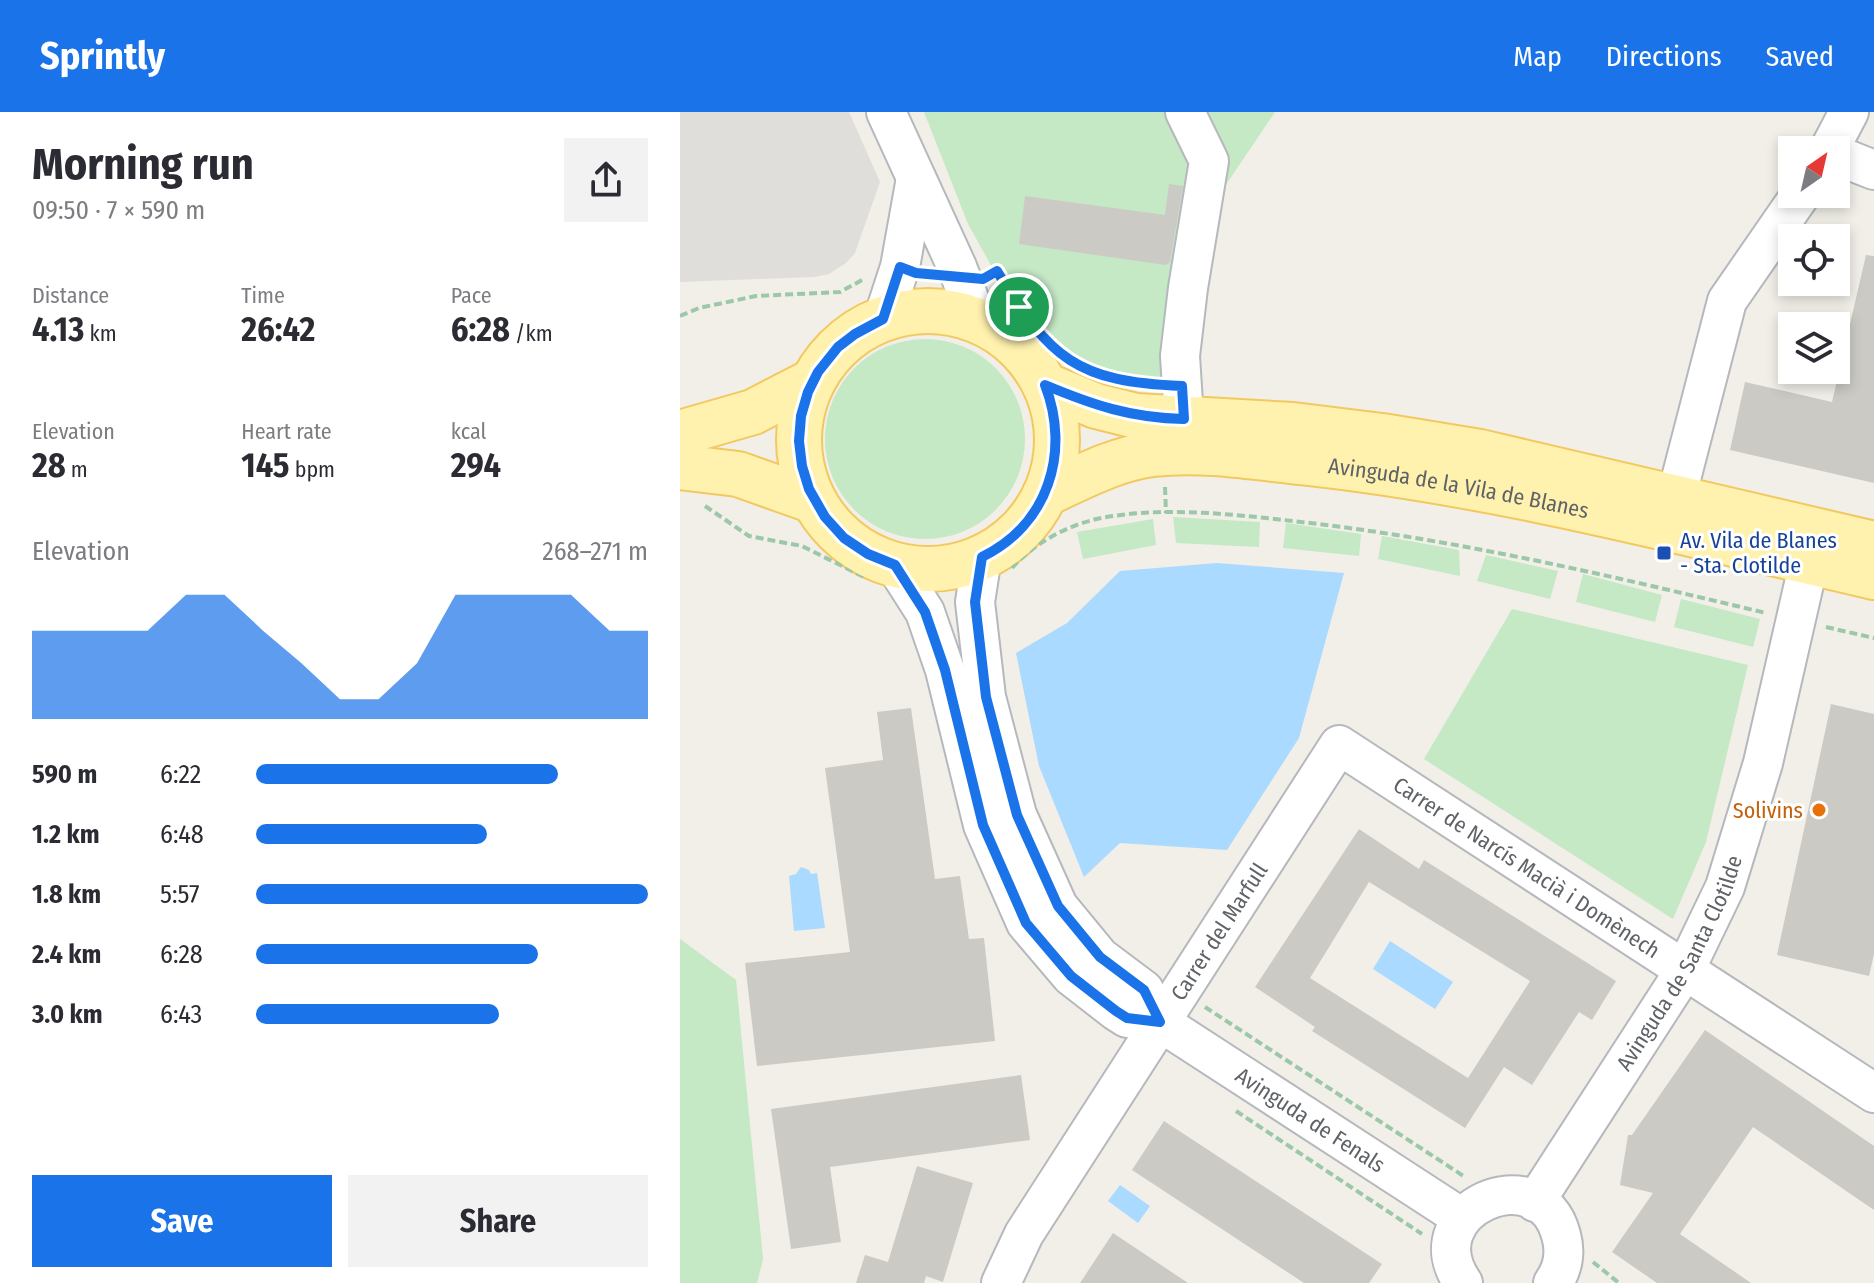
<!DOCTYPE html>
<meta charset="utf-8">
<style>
:root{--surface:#fff;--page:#f2f2f3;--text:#2b2b33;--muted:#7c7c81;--accent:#1a73e8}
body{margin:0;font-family:"Fira Sans Condensed",sans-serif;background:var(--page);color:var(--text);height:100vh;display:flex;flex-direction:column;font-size:30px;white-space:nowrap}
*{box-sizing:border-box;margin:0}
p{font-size:26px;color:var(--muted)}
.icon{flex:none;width:44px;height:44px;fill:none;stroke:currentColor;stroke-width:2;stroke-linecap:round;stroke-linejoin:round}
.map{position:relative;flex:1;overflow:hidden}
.sheet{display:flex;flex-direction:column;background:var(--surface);width:680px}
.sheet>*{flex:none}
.needle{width:52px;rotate:34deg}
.controls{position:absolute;left:1098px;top:24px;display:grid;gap:16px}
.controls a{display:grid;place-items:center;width:72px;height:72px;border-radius:0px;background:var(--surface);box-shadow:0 4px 12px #0003;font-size:40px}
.pin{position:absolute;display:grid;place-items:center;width:68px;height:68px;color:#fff;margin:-34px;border:4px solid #fff;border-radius:50%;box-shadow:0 2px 8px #0007}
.round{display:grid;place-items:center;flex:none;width:84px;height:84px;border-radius:0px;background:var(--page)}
.head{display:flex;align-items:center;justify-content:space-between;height:136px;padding:0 32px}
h1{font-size:44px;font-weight:700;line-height:60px}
.metrics{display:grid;grid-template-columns:repeat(3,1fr);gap:12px;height:136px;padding:8px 32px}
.metrics div{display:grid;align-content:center}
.metrics b{font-size:34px;font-weight:700}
.metrics small{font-size:22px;font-weight:400}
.metrics p{font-size:22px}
.chart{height:224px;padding:16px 32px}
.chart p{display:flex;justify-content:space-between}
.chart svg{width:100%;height:144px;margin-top:8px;fill:var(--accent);opacity:.7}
.primary-button{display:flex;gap:16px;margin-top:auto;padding:16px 32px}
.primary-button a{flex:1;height:92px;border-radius:0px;background:var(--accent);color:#fff;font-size:32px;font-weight:700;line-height:92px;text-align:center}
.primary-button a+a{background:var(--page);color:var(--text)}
ul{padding:0 32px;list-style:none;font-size:26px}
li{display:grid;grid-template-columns:128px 96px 1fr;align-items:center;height:60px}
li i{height:20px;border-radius:10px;background:var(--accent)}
header{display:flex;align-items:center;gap:48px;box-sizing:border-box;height:112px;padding:0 40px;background:var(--accent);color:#fff}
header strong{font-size:38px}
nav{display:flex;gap:44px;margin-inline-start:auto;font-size:28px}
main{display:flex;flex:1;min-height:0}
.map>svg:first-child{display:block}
.industrial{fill:#e0deda}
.green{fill:#c5e8c5}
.water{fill:#aadaff}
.building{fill:#cccac5;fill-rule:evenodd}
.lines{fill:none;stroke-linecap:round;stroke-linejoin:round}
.minor-casing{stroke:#b5b8bc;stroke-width:42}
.major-casing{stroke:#f2c960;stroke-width:48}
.path{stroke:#9cc7a9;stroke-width:4;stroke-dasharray:8 4;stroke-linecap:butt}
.minor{stroke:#fff;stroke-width:38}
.major{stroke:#fff2af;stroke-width:44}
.route-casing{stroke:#fff;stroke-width:16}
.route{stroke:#1a73e8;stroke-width:10}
.transit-dot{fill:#1a4fb4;stroke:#fff;stroke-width:3}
.food-dot{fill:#e8710a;stroke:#fff;stroke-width:3}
.labels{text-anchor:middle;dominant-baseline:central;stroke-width:6;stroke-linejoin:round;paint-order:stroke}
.street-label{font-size:22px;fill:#5f6368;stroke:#fff}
.transit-label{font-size:22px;fill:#164399;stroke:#fff;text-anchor:start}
.food-label{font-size:22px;fill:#c56008;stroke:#fff;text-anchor:end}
</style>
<header>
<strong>Sprintly</strong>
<nav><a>Map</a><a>Directions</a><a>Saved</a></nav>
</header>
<main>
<section class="sheet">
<div class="head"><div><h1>Morning run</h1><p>09:50 · 7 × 590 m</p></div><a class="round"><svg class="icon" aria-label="share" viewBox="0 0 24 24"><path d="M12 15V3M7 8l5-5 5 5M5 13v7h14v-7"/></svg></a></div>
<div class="metrics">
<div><p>Distance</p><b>4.13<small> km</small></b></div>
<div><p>Time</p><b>26:42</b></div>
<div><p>Pace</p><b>6:28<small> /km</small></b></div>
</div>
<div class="metrics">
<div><p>Elevation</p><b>28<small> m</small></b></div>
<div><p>Heart rate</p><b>145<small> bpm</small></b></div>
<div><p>kcal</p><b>294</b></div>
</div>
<div class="chart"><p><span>Elevation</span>268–271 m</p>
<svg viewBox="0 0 160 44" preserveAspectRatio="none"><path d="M0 44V17L10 17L20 17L30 17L40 6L50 6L60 17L70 27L80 38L90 38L100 27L110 6L120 6L130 6L140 6L150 17L160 17V44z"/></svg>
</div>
<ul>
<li><b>590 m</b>6:22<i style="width:77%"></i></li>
<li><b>1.2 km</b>6:48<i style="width:59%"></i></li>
<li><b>1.8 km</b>5:57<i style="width:100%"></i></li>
<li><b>2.4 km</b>6:28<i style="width:72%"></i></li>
<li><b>3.0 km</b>6:43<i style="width:62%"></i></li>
</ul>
<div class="primary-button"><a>Save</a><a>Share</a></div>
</section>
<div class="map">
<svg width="1194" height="1171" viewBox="0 0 1194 1171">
<rect width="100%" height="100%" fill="#f1efe8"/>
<path class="industrial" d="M0 0H169L200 70 175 141 166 151 149 162 134 165 0 170Z"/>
<g class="green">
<path d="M244 0H595L541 80 513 266 448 264 399 253 337 200 288 112Z"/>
<circle cx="245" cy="327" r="100"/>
<path d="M493 405 580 410 579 435 496 431Z"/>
<path d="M473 407 476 433 403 447 397 420Z"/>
<path d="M606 411 681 422 679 444 603 436Z"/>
<path d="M702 424 779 438 780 464 698 447Z"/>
<path d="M806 443 878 459 870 487 797 469Z"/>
<path d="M903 462 982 483 975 510 896 490Z"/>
<path d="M1001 487 1080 507 1073 535 994 515Z"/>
<path d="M832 497 1068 553 1026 730 993 807 744 647Z"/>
<path d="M0 827 56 868 83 1147 77 1171H0Z"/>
</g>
<g class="water">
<path d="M537 451 664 461 619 626 547 738 440 731 404 765 359 654 336 541 387 511 440 459Z"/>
<path d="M121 755 129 758 131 762 137 761 145 816 114 819 109 764 116 762Z"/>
<path d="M710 829 773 870 755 897 693 857Z"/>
<path d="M440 1073 470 1094 458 1111 428 1089Z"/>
</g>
<g class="building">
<path d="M489 72 503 74 490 150 486 153 339 132 345 84 485 103Z"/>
<path d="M1186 143 1194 144V371L1050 338 1065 270 1152 290Z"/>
<path d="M1151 592 1194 602V842L1189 864 1097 843Z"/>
<path d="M231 596 255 767 280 764 289 827 304 826 315 929 77 954 65 851 170 840 145 656 203 648 197 600Z"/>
<path d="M679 717 739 757 744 748 936 869 912 908 899 900 852 973 824 955 785 1016 632 919 635 915 575 875ZM689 770 850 869 788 966 630 866Z"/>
<path d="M1025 918 1194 1034V1098L1073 1015 1000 1122 1071 1171H977L932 1140 973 1081 940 1073 948 1023H952Z"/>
<path d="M341 963 350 1028 150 1055 161 1130 111 1137 91 997Z"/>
<path d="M484 1009 702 1152 689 1171H624L452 1058Z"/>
<path d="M237 1054 293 1071 263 1170 246 1164 244 1171H176L185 1143 208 1150Z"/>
<path d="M433 1121 508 1171H400Z"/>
</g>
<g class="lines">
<g class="minor-casing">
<g id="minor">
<path d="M206 0 277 155 298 210"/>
<path d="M1149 38 1169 0"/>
<path d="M1156 43 1194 58"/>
<path d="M203 207 220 155 236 66"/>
<path d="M504 307 500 244 508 176 529 49 505 0"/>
<path d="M996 386 1047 189 1121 82"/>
<path d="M302 445 295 490 306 585 337 703 378 794 420 845 464 878 480 910"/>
<path id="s1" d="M215 453 245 500 265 558 303 713 346 811 391 864 436 899 447 906 480 910 782 1106"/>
<path id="s2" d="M855 1090 1005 858 1045 775 1083 651 1129 450"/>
<path id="s3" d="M321 1171 344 1122 659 633 1194 981"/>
<path d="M783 1171C732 1098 860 1042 881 1123 886 1140 883 1157 873 1171"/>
</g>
</g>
<g class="major-casing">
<g id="major">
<circle cx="248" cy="328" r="129"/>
<path d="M365 273 416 294 456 304 613 313 702 324 800 340 1194 432"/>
<path d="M0 321 73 300 133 269"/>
<path d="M0 355 58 362 134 389"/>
<path id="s4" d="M365 382C400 366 434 347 473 342 524 336 579 346 630 351 820 372 1008 422 1194 465"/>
</g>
</g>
<g class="path">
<path d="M313 161 317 159 339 195 379 241"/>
<path d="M0 204 19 196 76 184 160 180 184 167"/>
<path d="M485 375 486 401"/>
<path d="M25 394 69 424 122 434 186 466"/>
<path d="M332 456C357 428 395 409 433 404 494 395 560 403 621 410 780 428 931 464 1086 501"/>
<path d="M1146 515 1194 526"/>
<path d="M525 895 785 1065"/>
<path d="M556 999 742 1122"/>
<path d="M913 1150 939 1171"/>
</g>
<use href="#minor" class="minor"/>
<use href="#major" class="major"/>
</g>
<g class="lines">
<g class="route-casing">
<path id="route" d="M220 155 236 161 303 167 317 159C370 247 397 270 502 274L504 307C451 306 413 293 365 273 391 340 368 413 302 445L295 490 306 585 337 703 378 794 420 845 464 878 480 910 447 906 436 899 391 864 346 811 303 713 265 558 245 500 215 453 188 442 164 426 145 405 129 377 122 354 119 329 121 304 128 280 138 260 158 235 175 222 203 207Z"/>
</g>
<use href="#route" class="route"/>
</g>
<rect class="transit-dot" x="976" y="433" width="16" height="16" rx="4"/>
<circle class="food-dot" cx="1139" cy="698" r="8"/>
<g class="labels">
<g class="street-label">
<text stroke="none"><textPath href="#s4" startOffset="424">Avinguda de la Vila de Blanes</textPath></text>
<text stroke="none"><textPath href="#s3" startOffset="860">Carrer de Narcís Macià i Domènech</textPath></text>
<text stroke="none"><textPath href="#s3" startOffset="414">Carrer del Marfull</textPath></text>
<text stroke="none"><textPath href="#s2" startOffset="280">Avinguda de Santa Clotilde</textPath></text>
<text stroke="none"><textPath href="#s1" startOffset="736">Avinguda de Fenals</textPath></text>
</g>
<g class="transit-label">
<text x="1000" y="428">Av. Vila de Blanes<tspan x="1000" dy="25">- Sta. Clotilde</tspan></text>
</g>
<g class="food-label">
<text x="1123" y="698">Solivins</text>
</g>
</g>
</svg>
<div class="controls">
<a><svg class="needle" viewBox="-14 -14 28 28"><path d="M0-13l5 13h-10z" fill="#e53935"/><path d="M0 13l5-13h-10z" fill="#7c7c81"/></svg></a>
<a><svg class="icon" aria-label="locate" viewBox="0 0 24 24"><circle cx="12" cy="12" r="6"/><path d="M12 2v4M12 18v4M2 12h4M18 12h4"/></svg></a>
<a><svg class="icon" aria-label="layers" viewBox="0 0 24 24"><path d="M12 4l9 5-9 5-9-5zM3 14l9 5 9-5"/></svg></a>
</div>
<div class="pin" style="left:339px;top:195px;background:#1e9e55"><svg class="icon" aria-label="arrive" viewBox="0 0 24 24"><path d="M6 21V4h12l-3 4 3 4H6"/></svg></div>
</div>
</main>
